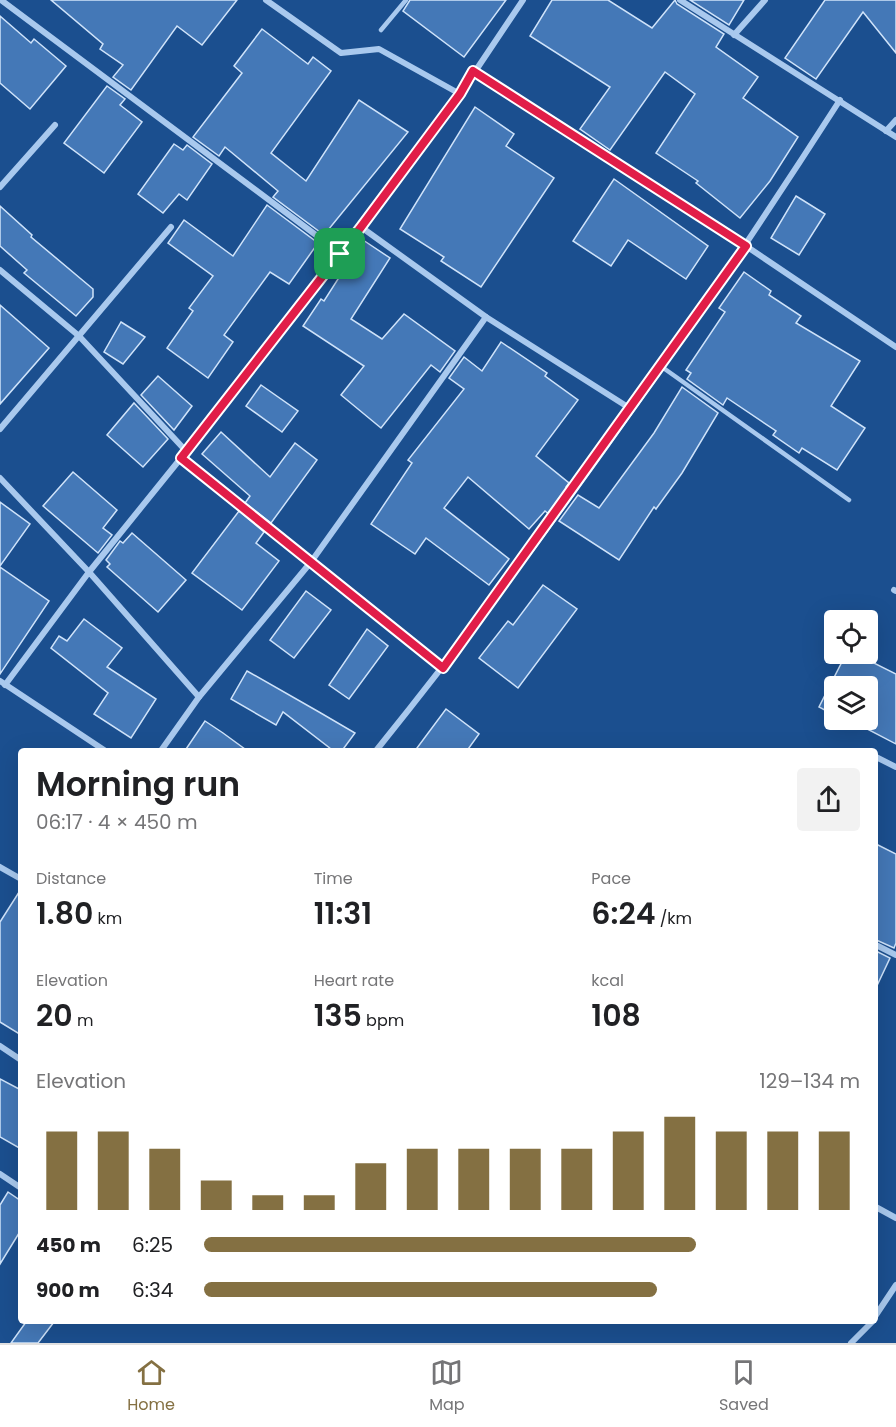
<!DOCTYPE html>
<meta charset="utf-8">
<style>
:root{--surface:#fff;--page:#f2f2f2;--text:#202124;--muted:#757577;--line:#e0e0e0;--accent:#847042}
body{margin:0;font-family:Poppins,sans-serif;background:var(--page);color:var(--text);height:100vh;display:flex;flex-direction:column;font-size:22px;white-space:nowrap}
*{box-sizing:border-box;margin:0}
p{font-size:20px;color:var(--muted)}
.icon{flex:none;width:33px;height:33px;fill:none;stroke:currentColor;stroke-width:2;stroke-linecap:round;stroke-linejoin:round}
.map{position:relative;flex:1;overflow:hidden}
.drawer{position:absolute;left:18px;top:748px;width:860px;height:576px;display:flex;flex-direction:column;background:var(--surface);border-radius:6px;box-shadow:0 6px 24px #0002}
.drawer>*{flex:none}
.fabs{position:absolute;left:824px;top:610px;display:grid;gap:12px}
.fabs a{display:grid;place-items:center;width:54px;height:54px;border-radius:6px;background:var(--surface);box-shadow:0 6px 24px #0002;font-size:30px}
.pin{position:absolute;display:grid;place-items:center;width:51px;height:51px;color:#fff;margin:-26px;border-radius:12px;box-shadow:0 3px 9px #0006}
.round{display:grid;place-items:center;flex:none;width:63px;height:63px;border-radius:6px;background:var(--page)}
.summary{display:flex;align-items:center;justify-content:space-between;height:102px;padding:0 18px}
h1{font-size:33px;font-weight:600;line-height:45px}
.figures{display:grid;grid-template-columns:repeat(3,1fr);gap:9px;height:102px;padding:6px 18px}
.figures div{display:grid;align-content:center}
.figures b{font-size:30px;font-weight:600}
.figures small{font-size:16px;font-weight:400}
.figures p{font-size:16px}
.chart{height:168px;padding:12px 18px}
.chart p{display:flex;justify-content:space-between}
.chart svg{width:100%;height:108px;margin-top:6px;stroke:var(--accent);stroke-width:6}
ul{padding:0 18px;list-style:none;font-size:20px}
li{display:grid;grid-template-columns:96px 72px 1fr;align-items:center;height:45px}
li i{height:15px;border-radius:8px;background:var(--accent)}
.tabs{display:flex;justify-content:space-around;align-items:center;height:84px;border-top:2px solid var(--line);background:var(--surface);font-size:16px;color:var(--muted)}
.tabs a{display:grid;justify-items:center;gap:3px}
.tabs .current{color:var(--accent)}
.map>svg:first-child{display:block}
.building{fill:#4478b7;stroke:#cfe3fa;stroke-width:1.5}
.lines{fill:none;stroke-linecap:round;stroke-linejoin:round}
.lane{stroke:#a9c9ee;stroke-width:4.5}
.street{stroke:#a9c9ee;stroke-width:6}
.route-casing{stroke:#fff;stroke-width:12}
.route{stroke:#e11d48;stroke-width:8}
</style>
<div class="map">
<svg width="896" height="1343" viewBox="0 0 896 1343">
<rect width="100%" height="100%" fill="#1b4f8f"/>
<g class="building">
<path d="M51 0H237L202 45 177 26 131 90 113 77 123 65 100 49 103 44Z"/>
<path d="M410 0H506L464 57 403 11Z"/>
<path d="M552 0H608L652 28 675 0 677 4 724 34 716 47 758 77 743 98 798 137 770 181 740 218 696 183 698 181 656 153 695 94 665 72 610 150 580 129 610 87 530 36Z"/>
<path d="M690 0H744L729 25Z"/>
<path d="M825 0H896V53L863 12 816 79 785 58Z"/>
<path d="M0 16 31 43 34 39 66 66 30 109 0 83Z"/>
<path d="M262 29 308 64 313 57 331 71 271 153 306 181 359 100 408 132 324 235 273 197 278 191 225 147 219 156 193 137 242 73 234 66Z"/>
<path d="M107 86 125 99 120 105 142 122 104 173 64 143Z"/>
<path d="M475 107 514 134 506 146 554 178 481 287 441 261 444 257 400 229Z"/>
<path d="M174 144 183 150 187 145 212 164 187 200 179 194 163 213 138 194Z"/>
<path d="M614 179 708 246 686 279 628 240 611 266 573 241Z"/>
<path d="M796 196 825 214 799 255 771 238Z"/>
<path d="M267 205 318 243 289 284 270 272 224 335 233 342 208 378 167 348 193 311 189 308 213 276 168 243 184 220 233 256Z"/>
<path d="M0 206 32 235 31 237 93 289V297L76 316 24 273 27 270 0 246Z"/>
<path d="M363 240 390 258 351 319 382 339 404 314 455 351 440 372 431 365 381 428 341 395 364 366 303 326 321 299 324 301Z"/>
<path d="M744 272 771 291 769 295 801 316 796 323 860 361 831 406 865 428 837 470 802 448 799 453 773 435 776 431 727 398 723 405 687 379 691 373 686 370 725 312 719 308Z"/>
<path d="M0 305 49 348 0 404Z"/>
<path d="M121 322 145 337 123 364 104 352Z"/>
<path d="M501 342 547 373 545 376 578 400 536 456 569 483 566 487 569 489 550 515 545 511 529 529 468 477 444 508 509 559 489 585 426 538 415 554 371 524 412 463 408 460 464 389 449 378 464 357 482 371Z"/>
<path d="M158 376 192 406 174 430 141 395Z"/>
<path d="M261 385 298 411 282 432 246 406Z"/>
<path d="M682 387 718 413 682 473 656 509 654 507 619 560 559 521 578 495 599 508 654 433Z"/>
<path d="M134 403 168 439 143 467 107 435Z"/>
<path d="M221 432 270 477 295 443 317 460 271 523 245 503 250 496 202 454Z"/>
<path d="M73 472 117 510 103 528 112 535 98 553 43 506Z"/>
<path d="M0 502 30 524 0 566Z"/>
<path d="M239 511 264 532 256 543 279 561 242 610 192 573Z"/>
<path d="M132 533 186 580 158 612 107 567 110 564 106 560 120 541 123 543Z"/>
<path d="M0 567 49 601 0 674Z"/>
<path d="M543 585 577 609 518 688 479 658 508 621 513 625Z"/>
<path d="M306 591 331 610 294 658 270 640Z"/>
<path d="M84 619 122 648 107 667 156 699 131 738 94 714 108 693 51 648 59 636 67 641Z"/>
<path d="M367 629 388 646 349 699 329 685Z"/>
<path d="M846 654H856L896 674V744L850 720H867V687H834V715L819 707Z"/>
<path d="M247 671 319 712 355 733 341 752H335L283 712 276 725 231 699Z"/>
<path d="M446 709 479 734 466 752H414Z"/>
<path d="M205 721 223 733 249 752H184Z"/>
<path d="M874 843 896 854V943L894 948 874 939Z"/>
<path d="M21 889V1035L0 1022V922Z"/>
<path d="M874 950 890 958 874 992Z"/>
<path d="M0 1079 21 1090V1149L0 1137Z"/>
<path d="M8 1192 21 1201V1230L0 1264V1205Z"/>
<path d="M26 1322H54L38 1343H11Z"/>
</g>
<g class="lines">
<g class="lane">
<path d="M381 30 406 0"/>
<path d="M662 367 849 500"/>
</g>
<g class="street">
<path d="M1 0 340 253"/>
<path d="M266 0 341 53 379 49 460 94"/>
<path d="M680 0 896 137"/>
<path d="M734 35 765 0"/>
<path d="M473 71 746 246 896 347"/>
<path d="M886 131 896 120"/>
<path d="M0 187 55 125"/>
<path d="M361 227 486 317 631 409"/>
<path d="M0 270 79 336 186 451"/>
<path d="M0 429 171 227"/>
<path d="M181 458 361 227 460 94 523 0"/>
<path d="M0 478 89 572 181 458 443 668"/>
<path d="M894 590 896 591"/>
<path d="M0 681 107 752"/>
<path d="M5 685 89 572 199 697"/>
<path d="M160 752 199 697 311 562 486 317"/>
<path d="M375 752C543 544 696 324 840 100"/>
<path d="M874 756 896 767"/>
<path d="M0 867 21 879"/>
<path d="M874 944 896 955"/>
<path d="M0 1046 21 1060"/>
<path d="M0 1174 21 1188"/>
<path d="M874 1206 896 1218"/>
<path d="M874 1318 896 1285"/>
<path d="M851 1343 872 1322"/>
</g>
</g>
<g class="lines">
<g class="route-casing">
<path id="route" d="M473 71 746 246 443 668 181 458 361 227 460 94Z"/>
</g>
<use href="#route" class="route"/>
</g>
</svg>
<div class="fabs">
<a><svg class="icon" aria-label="locate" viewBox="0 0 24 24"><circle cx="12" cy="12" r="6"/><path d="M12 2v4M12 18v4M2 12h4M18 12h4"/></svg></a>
<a><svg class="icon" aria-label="layers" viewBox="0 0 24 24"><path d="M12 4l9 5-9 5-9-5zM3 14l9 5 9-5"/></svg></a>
</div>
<div class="pin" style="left:340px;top:254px;background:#1e9e55"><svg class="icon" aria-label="arrive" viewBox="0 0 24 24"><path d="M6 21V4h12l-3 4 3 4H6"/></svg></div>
<section class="drawer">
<div class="summary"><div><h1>Morning run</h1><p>06:17 · 4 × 450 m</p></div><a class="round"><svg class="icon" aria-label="share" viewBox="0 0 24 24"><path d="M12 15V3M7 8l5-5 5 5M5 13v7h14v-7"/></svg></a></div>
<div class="figures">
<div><p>Distance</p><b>1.80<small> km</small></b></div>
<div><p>Time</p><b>11:31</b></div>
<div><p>Pace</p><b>6:24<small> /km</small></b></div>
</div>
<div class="figures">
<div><p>Elevation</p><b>20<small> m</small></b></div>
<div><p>Heart rate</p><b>135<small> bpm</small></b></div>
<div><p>kcal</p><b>108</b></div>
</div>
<div class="chart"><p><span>Elevation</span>129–134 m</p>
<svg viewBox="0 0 160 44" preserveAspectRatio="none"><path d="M5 44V12M15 44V12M25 44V19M35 44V32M45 44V38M55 44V38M65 44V25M75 44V19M85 44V19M95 44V19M105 44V19M115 44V12M125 44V6M135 44V12M145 44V12M155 44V12"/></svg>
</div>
<ul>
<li><b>450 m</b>6:25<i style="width:75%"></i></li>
<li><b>900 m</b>6:34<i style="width:69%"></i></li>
</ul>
</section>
</div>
<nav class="tabs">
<a class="current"><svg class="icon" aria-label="home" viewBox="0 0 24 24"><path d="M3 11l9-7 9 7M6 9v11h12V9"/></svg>Home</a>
<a><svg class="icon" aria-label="map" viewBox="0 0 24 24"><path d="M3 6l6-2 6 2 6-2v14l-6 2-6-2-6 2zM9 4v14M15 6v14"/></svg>Map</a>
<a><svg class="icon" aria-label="saved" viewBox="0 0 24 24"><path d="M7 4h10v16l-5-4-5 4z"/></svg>Saved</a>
</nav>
